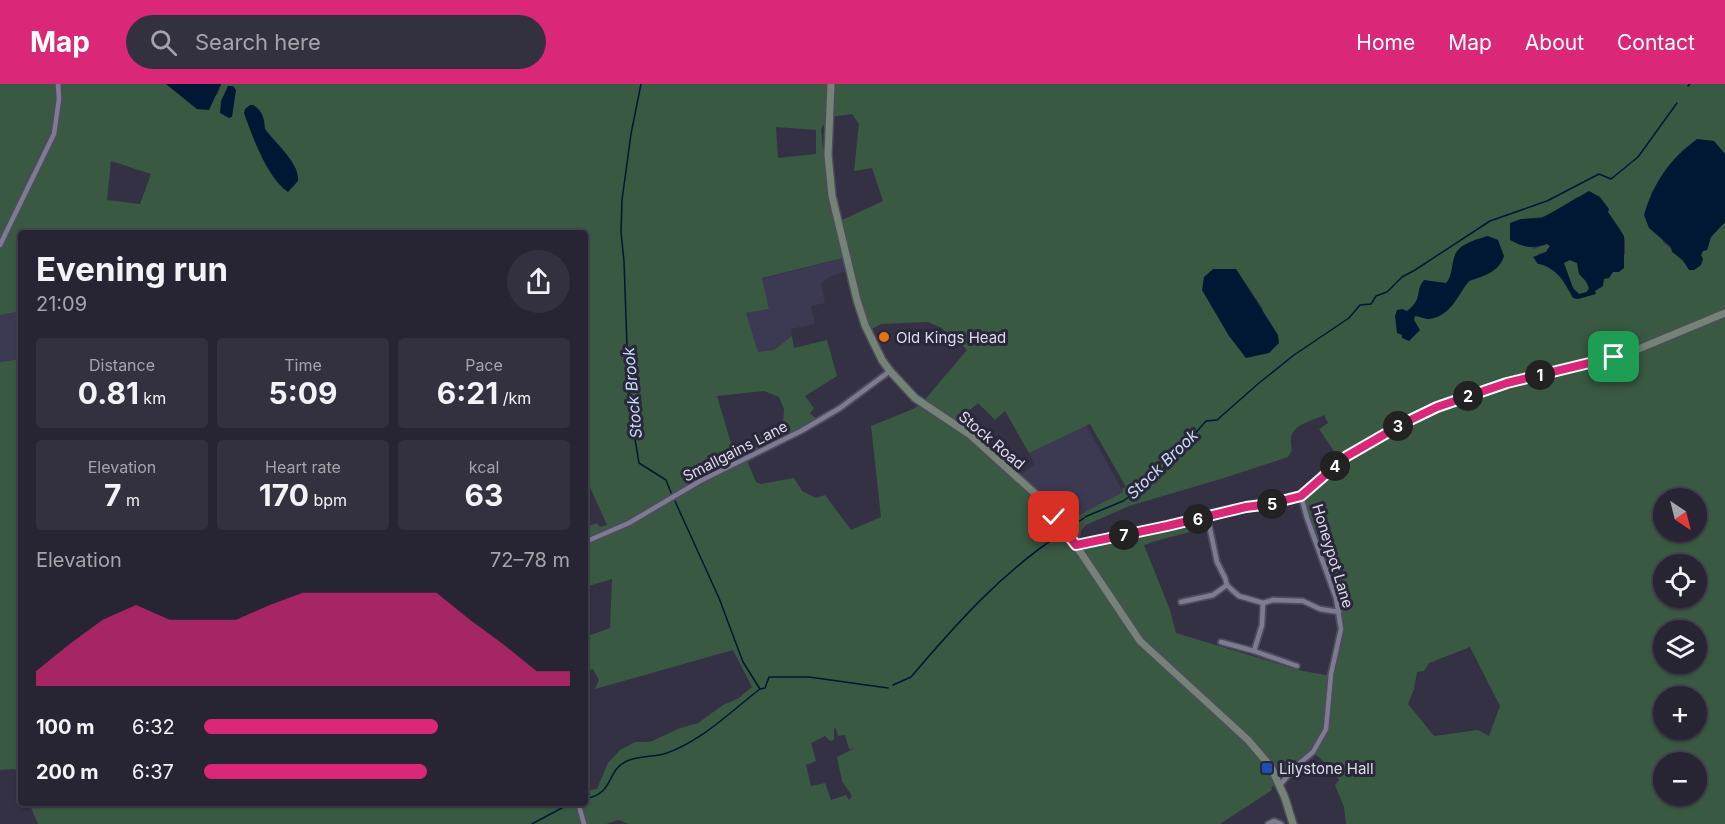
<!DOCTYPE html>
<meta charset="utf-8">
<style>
:root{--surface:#272534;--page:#333140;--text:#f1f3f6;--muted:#a4a5ac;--line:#43424f;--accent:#db2777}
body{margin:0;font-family:Inter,sans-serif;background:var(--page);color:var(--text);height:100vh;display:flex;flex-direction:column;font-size:22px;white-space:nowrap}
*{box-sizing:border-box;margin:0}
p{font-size:20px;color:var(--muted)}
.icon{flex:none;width:33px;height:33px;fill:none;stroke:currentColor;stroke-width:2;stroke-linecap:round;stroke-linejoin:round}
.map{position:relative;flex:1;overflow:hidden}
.drawer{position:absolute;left:18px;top:146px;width:570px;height:576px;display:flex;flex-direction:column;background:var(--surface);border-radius:6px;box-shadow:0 2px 4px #0004,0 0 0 2px var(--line)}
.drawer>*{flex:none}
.needle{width:39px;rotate:145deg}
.tools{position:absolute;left:1653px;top:404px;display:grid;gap:12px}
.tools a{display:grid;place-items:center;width:54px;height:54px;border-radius:50%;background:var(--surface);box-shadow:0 2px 4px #0004,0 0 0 2px var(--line);font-size:30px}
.pin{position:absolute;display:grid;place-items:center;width:51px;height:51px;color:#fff;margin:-26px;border-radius:12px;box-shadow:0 3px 9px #0006}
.km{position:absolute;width:30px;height:30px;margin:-15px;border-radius:50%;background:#222;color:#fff;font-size:16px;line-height:30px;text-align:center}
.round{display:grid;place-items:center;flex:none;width:63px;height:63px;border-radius:32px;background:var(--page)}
.summary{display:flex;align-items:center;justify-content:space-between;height:102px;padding:0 18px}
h1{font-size:33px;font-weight:700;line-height:45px}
.figures{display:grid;grid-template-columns:repeat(3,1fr);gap:9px;height:102px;padding:6px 18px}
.figures div{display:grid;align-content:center;border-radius:6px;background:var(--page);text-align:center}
.figures b{font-size:30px;font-weight:700}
.figures small{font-size:16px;font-weight:400}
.figures p{font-size:16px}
.chart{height:168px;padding:12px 18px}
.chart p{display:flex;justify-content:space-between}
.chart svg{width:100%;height:108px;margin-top:6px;fill:var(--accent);opacity:.7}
ul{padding:0 18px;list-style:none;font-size:20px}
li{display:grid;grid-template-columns:96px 72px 1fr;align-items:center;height:45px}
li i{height:15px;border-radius:8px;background:var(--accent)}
header{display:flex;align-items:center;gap:36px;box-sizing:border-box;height:84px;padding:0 30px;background:var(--accent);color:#fff}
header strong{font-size:28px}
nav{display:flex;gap:33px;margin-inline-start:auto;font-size:21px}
.search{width:420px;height:54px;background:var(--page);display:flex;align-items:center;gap:15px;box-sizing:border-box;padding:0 21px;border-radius:33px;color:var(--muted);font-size:22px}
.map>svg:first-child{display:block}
.built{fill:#3c3953}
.green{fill:#3a5943;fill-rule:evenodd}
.water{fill:#001833;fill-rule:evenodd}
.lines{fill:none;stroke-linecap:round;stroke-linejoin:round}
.stream{stroke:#001833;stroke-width:1.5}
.street-casing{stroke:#4e4c5c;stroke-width:8}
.secondary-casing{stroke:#4e4c5c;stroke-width:10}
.street{stroke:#7d7b92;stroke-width:4.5}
.secondary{stroke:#748375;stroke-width:7}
.route-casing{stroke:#fff;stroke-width:12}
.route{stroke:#db2777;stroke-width:8}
.food-dot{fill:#e8710a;stroke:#2a273b;stroke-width:2}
.transit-dot{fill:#1a4fb4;stroke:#2a273b;stroke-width:2}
.labels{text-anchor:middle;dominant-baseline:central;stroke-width:6;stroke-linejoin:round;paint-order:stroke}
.poi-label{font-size:15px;fill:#dddce9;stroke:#2a273b;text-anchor:start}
.street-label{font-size:15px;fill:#dddce9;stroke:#2a273b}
.water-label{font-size:16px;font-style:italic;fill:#c6def8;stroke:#2a273b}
</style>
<header>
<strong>Map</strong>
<div class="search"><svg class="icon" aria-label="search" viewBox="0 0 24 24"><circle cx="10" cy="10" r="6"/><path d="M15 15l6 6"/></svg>Search here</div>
<nav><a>Home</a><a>Map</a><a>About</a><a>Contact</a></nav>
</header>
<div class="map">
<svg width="1725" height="740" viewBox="0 0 1725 740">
<rect width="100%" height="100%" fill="#343145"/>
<g class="built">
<path d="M843 174 845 188 831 192 821 199 825 219 811 222 815 240 791 245 792 252 774 266 758 268 745 229 769 225 761 195Z"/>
<path d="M21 227V275L0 278V231Z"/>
<path d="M1086 341 1123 408 1062 440 1017 394 1035 380 1029 369Z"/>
</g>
<g class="green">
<path d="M0 0H56L57 4 51 48 0 154Z"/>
<path d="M61 0H166L197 25 218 10 221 0H1725V70L1714 57 1698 55 1682 67 1651 109 1663 158C1675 166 1680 179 1694 186L1701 181V171L1703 167 1707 166 1711 153 1725 138V740H1346L1344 723 1335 701 1339 696 1333 686 1313 668 1271 704 1272 706 1220 740H629L618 736 606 740H38L29 719 585 718V707L597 705 608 679 620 666 635 658H650L678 645 698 639 723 621 737 615 752 603 733 566 595 605 599 596 593 585 585 588V576L587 574 585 540 588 552 610 544 612 495 585 503V443L597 439 600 443 607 441 585 392V148H21V227L0 231V161L54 50 58 30H60ZM852 30 859 40 854 87 872 84 883 117 838 138 828 113 821 46 823 41 829 43 830 33ZM264 40C265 52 276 57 282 65 287 72 292 79 297 86L274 93 260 66ZM776 43 816 46V70L778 74ZM111 77 151 90 140 120 107 116ZM1577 113 1610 131 1620 145 1625 156V170L1613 188 1604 195 1595 207V210L1573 214 1560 192 1543 180 1538 170 1546 168 1550 162 1547 160 1533 165 1521 135C1549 134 1555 129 1577 113ZM843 174 848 175 865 241 870 246 881 240 928 238 942 244 945 249H950L967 266 922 319 913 325 871 342 881 433 851 446 825 411 816 414 802 407 794 394 761 400 756 398 746 374 819 337 810 329 814 324 805 312 837 292 827 256 794 264 792 252 774 266 758 268 746 229 769 225 762 194ZM1236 185 1263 225 1229 252ZM764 307 779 313 784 325 783 340 733 366 717 312ZM978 319 995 336 1005 327 1029 369 1090 340 1126 403 1122 405 1123 408 1062 440 1040 414 954 340ZM1324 331 1328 339 1319 345 1336 370 1309 398 1301 412 1339 528 1341 545 1331 592 1298 586 1176 549 1170 526 1144 461C1166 453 1188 450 1210 441L1207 431 1076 461 1083 472 1078 474 1067 457 1070 454 1073 457 1080 456 1081 447 1086 441 1129 422 1224 394 1288 373 1292 366C1286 341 1305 340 1324 331ZM1664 414H1696V447H1664ZM1664 480H1696V513H1664ZM1664 546H1696V579H1664ZM1470 563 1500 622 1489 652 1478 646 1434 652 1408 620 1414 605 1417 588 1424 587 1429 579ZM1664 612H1696V645H1664ZM834 644 836 645 838 652 845 651 849 665 855 664 837 673 842 697 852 712 849 716 846 711 831 716 825 699 811 702 806 681 816 677 811 659 825 652 830 657 834 656ZM1664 678H1696V711H1664Z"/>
<path d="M1569 176 1577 179C1579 195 1585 193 1589 204L1587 208 1579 210 1573 204 1563 179Z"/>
<path d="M21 275V698L15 685 0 686V278Z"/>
</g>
<g class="water">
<path d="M166 0H221L209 26 197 25Z"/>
<path d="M228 2H233L236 6 232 33 229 34 220 29 221 17Z"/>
<path d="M250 21H253C263 27 264 34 265 45 275 59 300 79 298 97L288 108C268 95 252 52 244 29L245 25Z"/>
<path d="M1697 55 1714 57 1725 70V138L1711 153 1707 166 1703 167 1701 171 1703 175 1701 181 1694 186H1689L1683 176 1672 168 1671 163 1649 144 1644 131C1654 98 1669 76 1697 55Z"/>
<path d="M1589 107 1600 113 1609 125 1608 128 1624 152V184L1619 188H1613L1609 194 1604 195 1603 202 1595 207 1596 210 1578 215 1573 214C1566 200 1556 182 1538 180L1533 173 1546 168 1550 162 1547 160C1531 165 1525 164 1510 156V139L1521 135 1542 134ZM1570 176 1577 179 1579 190 1586 197 1589 204 1587 208 1579 210 1573 204 1564 179Z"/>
<path d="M1488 152 1498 156 1504 172C1499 188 1484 192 1469 197 1457 212 1451 233 1428 235 1424 235 1419 232 1415 232L1414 236 1420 246 1409 257 1402 254V251L1397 249 1395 232 1397 226 1402 225 1407 227C1424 214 1414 208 1424 196L1446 199C1453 191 1451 181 1455 171 1459 160 1477 155 1488 152Z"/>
<path d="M1213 185H1236L1278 251 1279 259 1269 269 1246 274 1229 252 1202 206 1204 193Z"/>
</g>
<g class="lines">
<g class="stream">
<path d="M641 0 631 50 622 116 621 148 624 177 629 319 639 379 666 396 672 411"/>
<path d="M1688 2 1690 0"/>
<path d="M674 415 719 514 743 578 760 605"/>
<path d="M1066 446 1087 432 1123 417 1143 403 1172 376 1206 337 1217 336 1259 299 1294 271 1349 234 1360 221 1371 220 1376 212 1387 208 1402 193 1415 186 1490 137 1547 117 1599 90 1611 95 1638 73 1677 19"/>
<path d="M893 601 911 593C957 539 1002 488 1062 449"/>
<path d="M585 715C616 709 605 687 627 677 638 672 652 673 664 670 701 658 730 628 760 605L765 604 769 593H809L888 604"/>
<path d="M532 740 573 718"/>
</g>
<g class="street-casing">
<g id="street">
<path d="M0 161 54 50 59 15 58 0"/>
<path d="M1207 431 1217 478 1225 494 1227 501 1232 506 1239 512 1263 519 1273 516 1303 517 1320 525 1339 528"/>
<path d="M585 458 629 439 700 397 801 347 840 324 890 287"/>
<path d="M1181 518 1213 511 1227 501"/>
<path d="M1221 558 1254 567 1262 541 1263 519"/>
<path d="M1254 567 1297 582"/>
<path d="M1280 701 1294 684 1313 668 1326 645 1331 590 1341 545 1336 514 1307 434 1301 412"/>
<path d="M578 718 584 740"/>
<path d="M1268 740 1274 737 1281 740"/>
</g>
</g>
<g class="secondary-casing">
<g id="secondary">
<path d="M831 0 828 71 832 112 857 216 865 241 882 276 890 287 915 314 969 350 1040 414 1081 469 1140 557 1248 656 1271 683 1285 714 1293 740"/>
<path d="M1076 461 1167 442 1246 423 1270 420 1301 412 1347 372 1406 338 1437 323 1507 299 1636 266 1725 229"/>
</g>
</g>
<use href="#street" class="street"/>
<use href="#secondary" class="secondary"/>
</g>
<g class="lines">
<g class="route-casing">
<path id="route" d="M1054 433 1076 461 1167 442 1246 423 1270 420 1301 412 1347 372 1406 338 1437 323 1507 299 1614 273"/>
</g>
<use href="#route" class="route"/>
</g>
<circle class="food-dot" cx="884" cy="253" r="6"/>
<rect class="transit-dot" x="1261" y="678" width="12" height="12" rx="3"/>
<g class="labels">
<g class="poi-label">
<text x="896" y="253">Old Kings Head</text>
<text x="1279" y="684">Lilystone Hall</text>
</g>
<g class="street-label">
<text transform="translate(992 356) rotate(40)">Stock Road</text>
<text transform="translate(735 367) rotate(-27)">Smallgains Lane</text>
<text transform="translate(1333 472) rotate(73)">Honeypot Lane</text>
</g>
<g class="water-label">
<text transform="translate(632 309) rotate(-95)">Stock Brook</text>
<text transform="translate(1162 380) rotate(-44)">Stock Brook</text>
</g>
</g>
</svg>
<div class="tools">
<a><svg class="needle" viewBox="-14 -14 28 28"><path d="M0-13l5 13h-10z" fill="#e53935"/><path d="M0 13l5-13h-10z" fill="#a4a5ac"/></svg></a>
<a><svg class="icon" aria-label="locate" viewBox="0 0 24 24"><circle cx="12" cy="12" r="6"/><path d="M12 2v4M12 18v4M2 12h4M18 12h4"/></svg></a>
<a><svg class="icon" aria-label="layers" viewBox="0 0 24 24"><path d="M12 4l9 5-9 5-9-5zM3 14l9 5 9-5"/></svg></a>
<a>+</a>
<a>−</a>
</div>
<div class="pin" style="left:1614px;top:273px;background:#1e9e55"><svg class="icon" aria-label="arrive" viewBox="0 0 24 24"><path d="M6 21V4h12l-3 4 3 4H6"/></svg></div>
<div class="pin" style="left:1054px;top:433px;background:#d93025"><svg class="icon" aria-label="check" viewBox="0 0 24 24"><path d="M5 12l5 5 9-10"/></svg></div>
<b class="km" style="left:1540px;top:291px">1</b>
<b class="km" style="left:1468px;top:312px">2</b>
<b class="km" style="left:1398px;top:342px">3</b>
<b class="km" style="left:1335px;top:382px">4</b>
<b class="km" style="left:1272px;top:420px">5</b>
<b class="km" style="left:1198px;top:435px">6</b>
<b class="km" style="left:1124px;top:451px">7</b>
<section class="drawer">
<div class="summary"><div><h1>Evening run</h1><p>21:09</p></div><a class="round"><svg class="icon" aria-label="share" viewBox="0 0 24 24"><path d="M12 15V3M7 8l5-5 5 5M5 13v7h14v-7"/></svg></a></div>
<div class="figures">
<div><p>Distance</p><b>0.81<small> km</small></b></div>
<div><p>Time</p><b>5:09</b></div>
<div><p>Pace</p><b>6:21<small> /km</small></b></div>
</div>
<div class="figures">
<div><p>Elevation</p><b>7<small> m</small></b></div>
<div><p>Heart rate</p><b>170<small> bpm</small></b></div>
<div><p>kcal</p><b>63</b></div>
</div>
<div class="chart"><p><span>Elevation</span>72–78 m</p>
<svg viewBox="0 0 160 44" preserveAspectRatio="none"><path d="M0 44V38L10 27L20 17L30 11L40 17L50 17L60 17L70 11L80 6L90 6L100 6L110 6L120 6L130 17L140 27L150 38L160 38V44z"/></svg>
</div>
<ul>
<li><b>100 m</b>6:32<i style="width:64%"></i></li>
<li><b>200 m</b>6:37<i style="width:61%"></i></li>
</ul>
</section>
</div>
